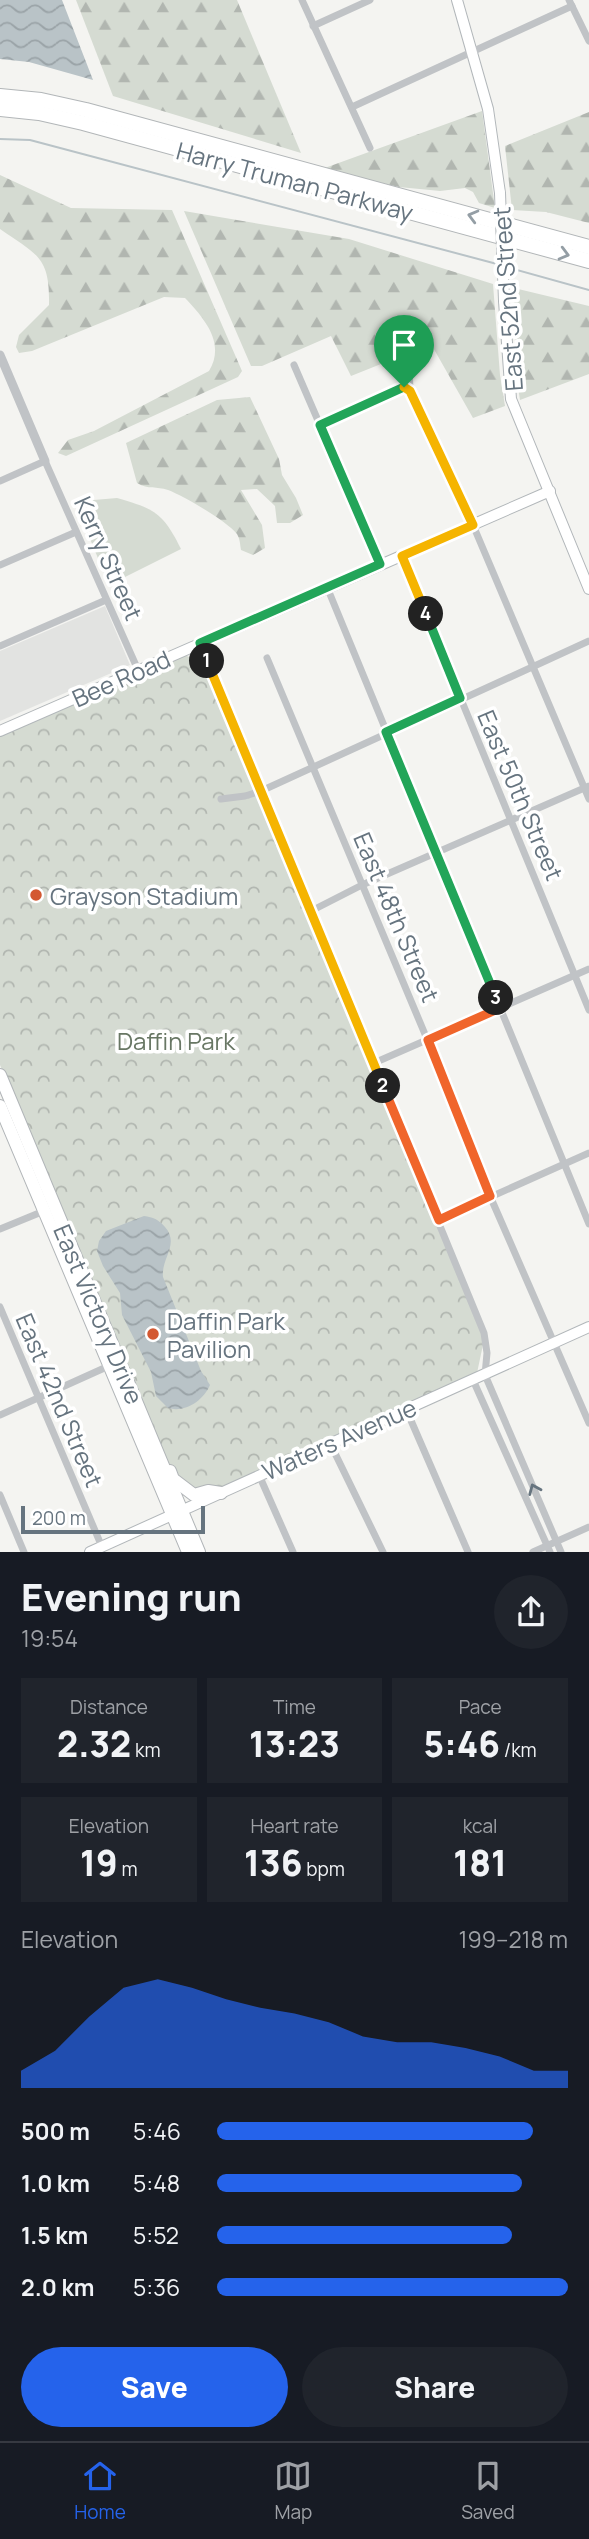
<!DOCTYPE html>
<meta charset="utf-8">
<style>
:root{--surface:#171b24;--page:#20242c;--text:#f1f3f6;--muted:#9ea1a6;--line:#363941;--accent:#2563eb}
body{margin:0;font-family:Manrope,sans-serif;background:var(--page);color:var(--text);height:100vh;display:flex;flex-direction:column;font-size:26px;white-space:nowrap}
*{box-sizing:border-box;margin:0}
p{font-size:23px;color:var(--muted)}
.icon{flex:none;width:38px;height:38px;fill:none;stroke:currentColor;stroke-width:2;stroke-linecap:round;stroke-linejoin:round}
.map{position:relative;height:1552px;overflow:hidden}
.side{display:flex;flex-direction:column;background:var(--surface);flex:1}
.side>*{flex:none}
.scale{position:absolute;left:21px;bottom:18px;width:184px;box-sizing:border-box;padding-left:7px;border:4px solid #66747f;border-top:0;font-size:19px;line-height:24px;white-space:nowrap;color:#66747f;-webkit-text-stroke:5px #fff;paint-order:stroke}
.pin{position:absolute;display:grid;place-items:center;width:60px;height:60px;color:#fff;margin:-72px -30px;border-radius:50% 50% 50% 0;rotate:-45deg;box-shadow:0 0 7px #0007}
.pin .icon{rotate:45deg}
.km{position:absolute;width:35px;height:35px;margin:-18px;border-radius:50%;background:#222;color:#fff;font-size:19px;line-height:35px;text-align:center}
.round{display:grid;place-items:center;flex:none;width:74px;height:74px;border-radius:37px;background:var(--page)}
.head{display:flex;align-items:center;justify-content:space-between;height:119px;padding:0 21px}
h1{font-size:38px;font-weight:800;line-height:52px}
.metrics{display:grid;grid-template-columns:repeat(3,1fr);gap:10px;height:119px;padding:7px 21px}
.metrics div{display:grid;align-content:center;border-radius:0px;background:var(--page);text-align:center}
.metrics b{font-size:35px;font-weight:800}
.metrics small{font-size:19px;font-weight:400}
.metrics p{font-size:19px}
.chart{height:196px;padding:14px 21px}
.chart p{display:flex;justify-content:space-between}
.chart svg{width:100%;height:126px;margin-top:7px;fill:var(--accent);opacity:.7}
.button{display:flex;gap:14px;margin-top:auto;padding:14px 21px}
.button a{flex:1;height:80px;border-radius:42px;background:var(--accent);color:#fff;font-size:28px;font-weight:800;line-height:80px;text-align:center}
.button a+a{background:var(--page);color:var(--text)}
ul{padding:0 21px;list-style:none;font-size:23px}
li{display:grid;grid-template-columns:112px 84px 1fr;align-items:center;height:52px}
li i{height:18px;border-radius:9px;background:var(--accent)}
.menu{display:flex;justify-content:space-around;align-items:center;height:98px;border-top:2px solid var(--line);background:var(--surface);font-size:19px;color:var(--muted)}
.menu a{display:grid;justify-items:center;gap:4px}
.menu .on{color:var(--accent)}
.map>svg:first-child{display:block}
.built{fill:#e2e3e1}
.grass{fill:#d5dbd2}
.forest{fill:url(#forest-firs)}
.park{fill:url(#park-crowns)}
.water{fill:url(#water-waves)}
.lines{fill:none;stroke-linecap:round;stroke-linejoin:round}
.stream{stroke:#b9c3c7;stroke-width:2}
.secondary-casing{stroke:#b2b7ba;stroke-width:12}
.primary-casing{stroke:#b1b5b8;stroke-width:14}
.motorway-casing{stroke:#b2b6b8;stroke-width:16}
.minor{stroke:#c0c3c6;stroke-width:7}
.tertiary{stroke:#c0c3c6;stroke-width:9}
.secondary{stroke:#fff;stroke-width:10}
.primary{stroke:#fff;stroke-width:12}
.motorway{stroke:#fff;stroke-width:14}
.secondary-bridge-casing{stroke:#b2b7ba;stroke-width:12;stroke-linecap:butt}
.secondary-bridge{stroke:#fff;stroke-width:10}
.oneway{stroke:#949ea5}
.oneway2{stroke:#66747f}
.split-1-casing{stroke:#fff;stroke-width:14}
.split-2-casing{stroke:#fff;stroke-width:14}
.split-3-casing{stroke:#fff;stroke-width:14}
.split-4-casing{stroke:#fff;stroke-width:14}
.split-5-casing{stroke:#fff;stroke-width:14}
.split-1{stroke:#22a559;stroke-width:9}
.split-2{stroke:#f5b400;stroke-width:9}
.split-3{stroke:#f0652b;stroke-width:9}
.split-4{stroke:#22a559;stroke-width:9}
.split-5{stroke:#f5b400;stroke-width:9}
.poi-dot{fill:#d35831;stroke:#fff;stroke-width:2.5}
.labels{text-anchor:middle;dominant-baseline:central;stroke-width:7;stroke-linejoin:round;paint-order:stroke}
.street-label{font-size:24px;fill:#66747f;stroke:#fff}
.poi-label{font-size:24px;fill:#66747f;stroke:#fff;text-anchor:start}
.park-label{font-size:24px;fill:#687764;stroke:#fff}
</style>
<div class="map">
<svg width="589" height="1552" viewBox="0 0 589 1552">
<defs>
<pattern id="forest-firs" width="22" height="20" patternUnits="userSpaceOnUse" patternTransform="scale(1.75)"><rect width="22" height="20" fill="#d5dbd2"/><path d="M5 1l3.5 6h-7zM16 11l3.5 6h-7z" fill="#b1b6b0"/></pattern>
<pattern id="park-crowns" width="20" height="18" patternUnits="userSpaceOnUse" patternTransform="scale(1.75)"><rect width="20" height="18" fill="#d5dbd2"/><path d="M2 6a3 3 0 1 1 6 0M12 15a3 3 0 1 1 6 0" fill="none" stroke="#b1b6b0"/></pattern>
<pattern id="water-waves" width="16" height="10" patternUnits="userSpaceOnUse" patternTransform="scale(1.75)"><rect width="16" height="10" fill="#b9c3c7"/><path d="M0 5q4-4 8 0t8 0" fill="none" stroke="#9aa3a7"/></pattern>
</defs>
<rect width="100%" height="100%" fill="#f4f4f1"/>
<path class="built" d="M105 606 130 665 0 721V651Z"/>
<path class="grass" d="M117 498C155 509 163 513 181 549L113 583 107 580 76 505 94 500Z"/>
<g class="forest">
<path d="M76 0H237L301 153 113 96Z"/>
<path d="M482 111 495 208 479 203 473 192 465 188 440 191 399 187 322 169Z"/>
<path d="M589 112V223L546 212 512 210 505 146Z"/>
<path d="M0 175 71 208 172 210 242 371 238 377 66 456 58 453 68 440 94 431 209 371C226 343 204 318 185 298L164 297 32 351 19 353 16 347 19 335 49 305C50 256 37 255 0 229Z"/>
<path d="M184 211 349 239 493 284 500 375 505 406 473 418 431 344 351 376 331 336 262 366H251Z"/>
<path d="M514 288 589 306V374L520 400 516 375Z"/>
<path d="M250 397 279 459 282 475 296 498 303 515 290 523H277L275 506 257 489 241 490 262 525 265 548 253 555 241 550C240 544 240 539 237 534 228 522 184 496 168 490 156 486 149 490 137 483L126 443 217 400Z"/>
</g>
<path class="park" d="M185 655 195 660 211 678 484 1340 477 1373 217 1489 198 1493 175 1477 148 1424 0 1065V735Z"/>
<g class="water">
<path d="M0 0H62L93 80 29 62 0 59Z"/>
<path d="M144 1216C153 1217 159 1220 165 1227 180 1244 161 1258 163 1277L201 1371 210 1385C203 1401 185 1413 168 1408L156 1396 151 1372 122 1315 120 1293 103 1266 97 1251 99 1241 106 1231Z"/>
</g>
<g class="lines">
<g class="stream">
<path d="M0 139 30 140 497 264"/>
<path d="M506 267 589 290"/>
</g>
<g class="secondary-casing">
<g id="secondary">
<path d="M457 0 488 109 500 193"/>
<path d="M504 301 511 399 589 589"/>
<path d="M0 731 550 491"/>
<path d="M90 1552 589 1327"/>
</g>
</g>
<g class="primary-casing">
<g id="primary">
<path d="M0 1075 199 1552"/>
<path d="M0 1106 188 1552"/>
<path d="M170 1471 173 1479 194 1495 208 1491 221 1493"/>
</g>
</g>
<g class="motorway-casing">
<g id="motorway">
<path d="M0 96 41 100 86 110 589 247"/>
<path d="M0 109 39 113 83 123 589 261"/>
</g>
</g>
<g class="minor">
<path d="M302 0 370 148"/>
<path d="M569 0 589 41"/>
<path d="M313 26 370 0"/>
<path d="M352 107 572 6"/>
<path d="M408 341 410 391 473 525 589 799"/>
<path d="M294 365 380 564"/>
<path d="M320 424 404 386 410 391"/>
<path d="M0 481 45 461 138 670"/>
<path d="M402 556 589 1010"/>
<path d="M0 565 76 532"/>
<path d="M327 587 589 1224"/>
<path d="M200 643 484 1333 487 1353 485 1375 561 1552"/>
<path d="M0 646 106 600"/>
<path d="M267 658 427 1039 490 1196 589 1423"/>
<path d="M221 799 245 796 261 791 589 641"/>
<path d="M311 911 362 885 589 786"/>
<path d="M374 1063 589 969"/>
<path d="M439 1220 589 1153"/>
<path d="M0 1229 44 1211"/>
<path d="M0 1307 102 1547"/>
<path d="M473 1380 550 1552"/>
<path d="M406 1409 468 1552"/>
<path d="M0 1415 111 1365"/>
<path d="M330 1443 383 1552"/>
<path d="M259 1475 293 1552"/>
<path d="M0 1495 24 1552"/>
<path d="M533 1552 589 1527"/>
</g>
<path class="tertiary" d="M0 355 45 461"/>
<use href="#secondary" class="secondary"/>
<use href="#primary" class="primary"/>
<use href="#motorway" class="motorway"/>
<g class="secondary-bridge-casing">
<path id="secondary-bridge" d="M500 193 504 301"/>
</g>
<use href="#secondary-bridge" class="secondary-bridge"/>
</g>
<defs><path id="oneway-chevron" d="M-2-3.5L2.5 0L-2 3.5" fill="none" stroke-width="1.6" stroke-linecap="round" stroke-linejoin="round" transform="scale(1.75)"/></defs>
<g class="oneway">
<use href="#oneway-chevron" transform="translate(473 216) rotate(-165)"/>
<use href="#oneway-chevron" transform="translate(564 254) rotate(15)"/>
</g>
<use class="oneway2" href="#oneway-chevron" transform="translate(534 1489) rotate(-113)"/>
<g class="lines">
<g class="split-1-casing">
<path id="split-1" d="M207 661 200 643 380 564 320 425 404 387"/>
</g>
<g class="split-2-casing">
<path id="split-2" d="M207 661 383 1086"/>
</g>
<g class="split-3-casing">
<path id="split-3" d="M383 1086 439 1220 490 1196 428 1040 500 1008 496 998"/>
</g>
<g class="split-4-casing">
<path id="split-4" d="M426 614 460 698 386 732 496 998"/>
</g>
<g class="split-5-casing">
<path id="split-5" d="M404 387 410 391 473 525 402 556 426 614"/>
</g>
<use href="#split-1" class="split-1"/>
<use href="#split-2" class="split-2"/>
<use href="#split-3" class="split-3"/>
<use href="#split-4" class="split-4"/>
<use href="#split-5" class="split-5"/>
</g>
<g class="poi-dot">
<circle cx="36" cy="895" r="7"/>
<circle cx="153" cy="1334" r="7"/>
</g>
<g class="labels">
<g class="street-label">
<text transform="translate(295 181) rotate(15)">Harry Truman Parkway</text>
<text transform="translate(507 299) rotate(-94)">East 52nd Street</text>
<text transform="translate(109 558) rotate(66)">Kerry Street</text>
<text transform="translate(121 678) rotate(-24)">Bee Road</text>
<text transform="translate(521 795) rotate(67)">East 50th Street</text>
<text transform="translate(397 917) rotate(67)">East 48th Street</text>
<text transform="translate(99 1314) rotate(67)">East Victory Drive</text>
<text transform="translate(60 1400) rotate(67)">East 42nd Street</text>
<text transform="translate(339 1439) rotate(-24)">Waters Avenue</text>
</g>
<g class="poi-label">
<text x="50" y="895">Grayson Stadium</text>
<text x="167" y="1320">Daffin Park<tspan x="167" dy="28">Pavilion</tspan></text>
</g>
<g class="park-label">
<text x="176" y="1040">Daffin Park</text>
</g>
</g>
</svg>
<div class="scale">200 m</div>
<div class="pin" style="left:404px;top:387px;background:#1e9e55"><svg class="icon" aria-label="arrive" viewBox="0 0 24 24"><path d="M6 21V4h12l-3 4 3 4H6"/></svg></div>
<b class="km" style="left:207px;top:661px">1</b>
<b class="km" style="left:383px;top:1086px">2</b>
<b class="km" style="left:496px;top:998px">3</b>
<b class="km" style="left:426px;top:614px">4</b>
</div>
<section class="side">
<div class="head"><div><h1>Evening run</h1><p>19:54</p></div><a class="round"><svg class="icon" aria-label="share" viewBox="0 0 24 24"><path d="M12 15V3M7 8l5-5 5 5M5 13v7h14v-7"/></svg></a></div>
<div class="metrics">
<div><p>Distance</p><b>2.32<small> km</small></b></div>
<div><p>Time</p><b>13:23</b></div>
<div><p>Pace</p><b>5:46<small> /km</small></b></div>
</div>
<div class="metrics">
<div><p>Elevation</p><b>19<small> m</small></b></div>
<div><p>Heart rate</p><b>136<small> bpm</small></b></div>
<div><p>kcal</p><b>181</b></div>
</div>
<div class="chart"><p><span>Elevation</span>199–218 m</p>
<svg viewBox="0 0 160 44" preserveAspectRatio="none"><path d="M0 44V38L10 31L20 19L30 9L40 6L50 9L60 13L70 16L80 18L90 21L100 26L110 28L120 28L130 30L140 33L150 38L160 38V44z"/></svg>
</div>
<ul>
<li><b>500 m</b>5:46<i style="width:90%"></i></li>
<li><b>1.0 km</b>5:48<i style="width:87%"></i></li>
<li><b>1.5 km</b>5:52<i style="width:84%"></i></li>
<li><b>2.0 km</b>5:36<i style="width:100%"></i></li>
</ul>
<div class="button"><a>Save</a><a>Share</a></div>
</section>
<nav class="menu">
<a class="on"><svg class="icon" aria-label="home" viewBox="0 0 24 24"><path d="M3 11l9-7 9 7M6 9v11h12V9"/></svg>Home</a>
<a><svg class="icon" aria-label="map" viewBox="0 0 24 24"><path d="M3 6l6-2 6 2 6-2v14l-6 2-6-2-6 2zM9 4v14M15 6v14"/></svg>Map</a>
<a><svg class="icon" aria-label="saved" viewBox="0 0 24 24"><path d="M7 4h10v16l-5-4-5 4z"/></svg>Saved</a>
</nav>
